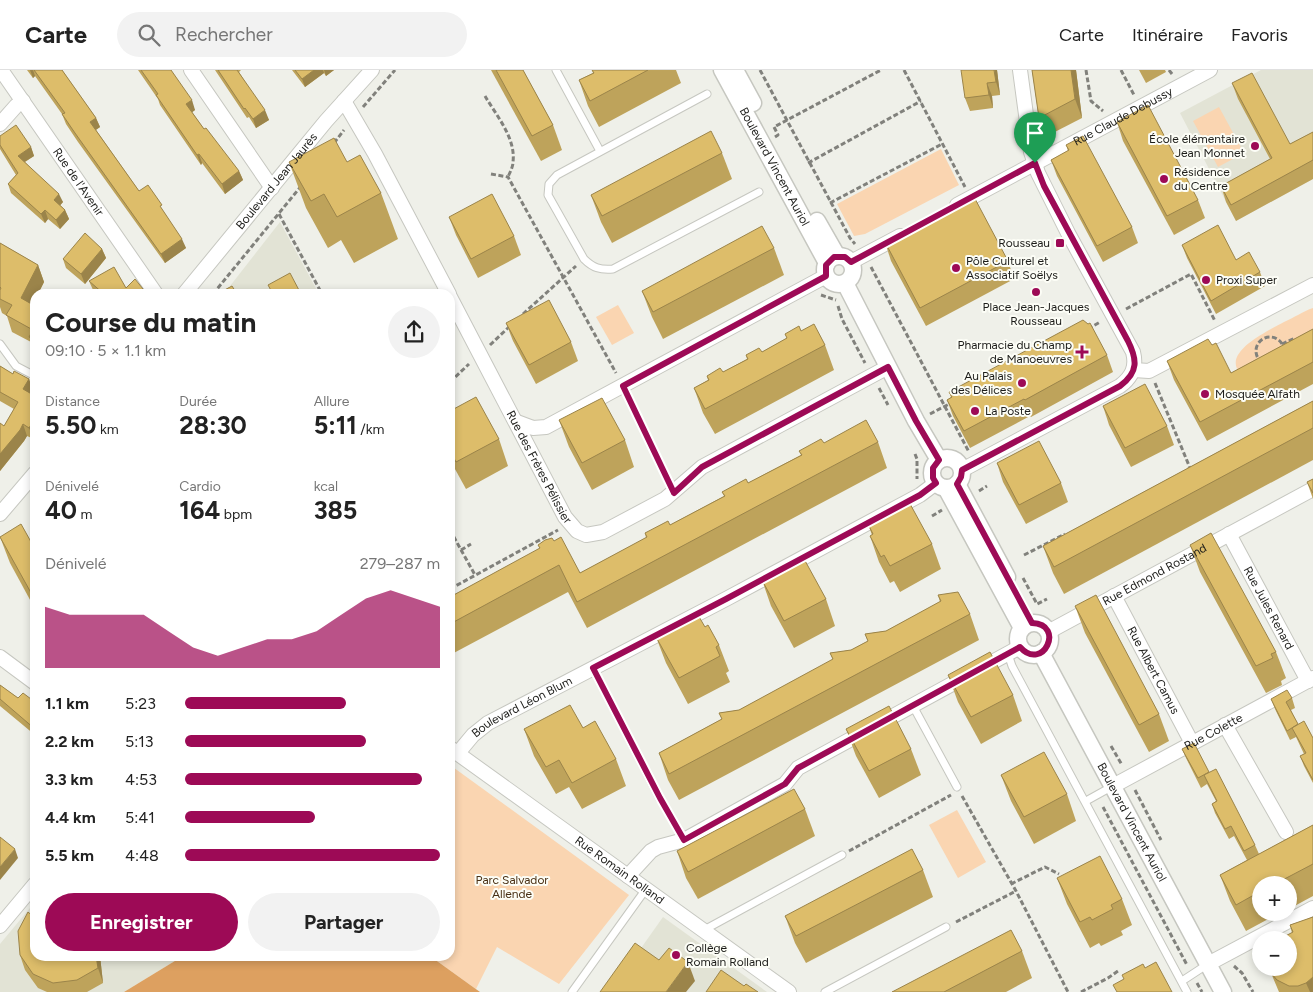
<!DOCTYPE html>
<html lang="fr">
<meta charset="utf-8">
<style>
:root{--surface:#fff;--page:#f2f2f2;--text:#222;--muted:#767676;--line:#e0e0e0;--accent:#9d0a56}
body{margin:0;font-family:Figtree,sans-serif;background:var(--page);color:var(--text);height:100vh;display:flex;flex-direction:column;font-size:19px;white-space:nowrap}
*{box-sizing:border-box;margin:0}
p{font-size:16px;color:var(--muted)}
.icon{flex:none;width:28px;height:28px;fill:none;stroke:currentColor;stroke-width:2;stroke-linecap:round;stroke-linejoin:round}
.map{position:relative;flex:1;overflow:hidden}
.side{position:absolute;left:30px;top:219px;width:425px;height:672px;display:flex;flex-direction:column;background:var(--surface);border-radius:15px;box-shadow:0 2px 8px #0003}
.side>*{flex:none}
.fabs{position:absolute;left:1252px;top:806px;display:grid;gap:10px}
.fabs a{display:grid;place-items:center;width:45px;height:45px;border-radius:50%;background:var(--surface);box-shadow:0 2px 8px #0003;font-size:25px}
.pin{position:absolute;display:grid;place-items:center;width:42px;height:42px;color:#fff;margin:-51px -21px;border-radius:50% 50% 50% 0;rotate:-45deg;box-shadow:0 0 5px #0007}
.pin .icon{rotate:45deg}
.round{display:grid;place-items:center;flex:none;width:52px;height:52px;border-radius:26px;background:var(--page)}
.overview{display:flex;align-items:center;justify-content:space-between;height:85px;padding:0 15px}
h1{font-size:28px;font-weight:700;line-height:38px}
.metrics{display:grid;grid-template-columns:repeat(3,1fr);gap:8px;height:85px;padding:5px 15px}
.metrics div{display:grid;align-content:center}
.metrics b{font-size:25px;font-weight:700}
.metrics small{font-size:14px;font-weight:400}
.metrics p{font-size:14px}
.chart{height:140px;padding:10px 15px}
.chart p{display:flex;justify-content:space-between}
.chart svg{width:100%;height:90px;margin-top:5px;fill:var(--accent);opacity:.7}
.cta{display:flex;gap:10px;margin-top:auto;padding:10px 15px}
.cta a{flex:1;height:58px;border-radius:30px;background:var(--accent);color:#fff;font-size:20px;font-weight:700;line-height:58px;text-align:center}
.cta a+a{background:var(--page);color:var(--text)}
ul{padding:0 15px;list-style:none;font-size:16px}
li{display:grid;grid-template-columns:80px 60px 1fr;align-items:center;height:38px}
li i{height:12px;border-radius:6px;background:var(--accent)}
header{display:flex;align-items:center;gap:30px;box-sizing:border-box;height:70px;padding:0 25px;background:var(--surface);border-bottom:1px solid var(--line)}
header strong{font-size:24px}
nav{display:flex;gap:28px;margin-inline-start:auto;font-size:18px}
.search{width:350px;height:45px;background:var(--page);display:flex;align-items:center;gap:12px;box-sizing:border-box;padding:0 18px;border-radius:28px;color:var(--muted);font-size:19px}
.map>svg:first-child{display:block}
.built{fill:#e2e3d5}
.green{fill:#fad5b1}
.forest{fill:#dda060}
.lines{fill:none;stroke-linecap:round;stroke-linejoin:round}
.service-casing{stroke:#c6c7c0;stroke-width:9}
.minor-casing{stroke:#c6c7c0;stroke-width:16}
.tertiary-casing{stroke:#c6c7c0;stroke-width:19}
.path{stroke:#81817c;stroke-width:3;stroke-dasharray:5 2.5;stroke-linecap:butt}
.service{stroke:#fff;stroke-width:7}
.minor{stroke:#fff;stroke-width:14}
.tertiary{stroke:#fff;stroke-width:16}
.wall{fill:#bea35b}
.shaded-wall{fill:#9b844a}
.building{fill:#ddbd6a;stroke:#9b844a}
.route-casing{stroke:#fff;stroke-width:10}
.route{stroke:#9d0a56;stroke-width:6}
.poi-dot{fill:#9d0a56;stroke:#fcfdf6;stroke-width:2}
.labels{text-anchor:middle;dominant-baseline:central;stroke-width:4;stroke-linejoin:round;paint-order:stroke}
.street-label{font-size:12px;fill:#1c1c19;stroke:#fcfdf6}
.poi-label{font-size:12px;fill:#1c1c19;stroke:#fcfdf6;text-anchor:start}
.park-label{font-size:12px;fill:#493014;stroke:#fcfdf6}
</style>
<header>
<strong>Carte</strong>
<div class="search"><svg class="icon" aria-label="search" viewBox="0 0 24 24"><circle cx="10" cy="10" r="6"/><path d="M15 15l6 6"/></svg>Rechercher</div>
<nav><a>Carte</a><a>Itinéraire</a><a>Favoris</a></nav>
</header>
<div class="map">
<svg width="1313" height="922" viewBox="0 0 1313 922">
<rect width="100%" height="100%" fill="#eff0e9"/>
<g class="built">
<path d="M1261 0H1313V109L1236 151 1180 43Z"/>
<path d="M280 152 319 224H234L230 216Z"/>
<path d="M35 832V886H183L124 922H0V874Z"/>
<path d="M663 847 767 922H610Z"/>
</g>
<g class="green">
<path d="M1219 37 1244 83 1218 97 1193 51Z"/>
<path d="M941 79 959 115 865 164 854 166 837 134Z"/>
<path d="M618 235 634 263 612 275 596 247Z"/>
<path d="M1313 238V278L1239 302C1223 281 1270 260 1284 252 1294 248 1303 241 1313 238Z"/>
<path d="M450 695 629 825 559 914 497 877 476 919 430 886H450Z"/>
<path d="M957 740 986 792 958 808 929 755Z"/>
</g>
<path class="forest" d="M183 886H430L480 922H124Z"/>
<g class="lines">
<g class="service-casing">
<g id="service">
<path d="M556 0 600 81"/>
<path d="M707 24 557 105 549 114 548 125 584 189C593 198 600 200 613 199L759 122"/>
<path d="M0 274 16 296 35 306"/>
<path d="M1008 584 1012 596 1187 922"/>
<path d="M593 598 660 729"/>
<path d="M913 636 957 717"/>
<path d="M1086 731 1113 716"/>
<path d="M704 860 842 785"/>
<path d="M1182 911 1208 894"/>
<path d="M572 922 646 819"/>
<path d="M825 922 946 857"/>
</g>
</g>
<g class="minor-casing">
<g id="minor">
<path id="s1" d="M1 0 156 224"/>
<path d="M191 0 272 118"/>
<path d="M344 31 375 84 449 224"/>
<path d="M0 54 16 36 23 31"/>
<path id="s2" d="M957 135 1210 0"/>
<path d="M851 192 900 166"/>
<path id="s3" d="M184 224 326 51 372 0"/>
<path id="s4" d="M450 227 565 447 577 461 586 465 603 462 665 429 702 397 888 297"/>
<path d="M1134 300 1149 301 1313 215"/>
<path d="M517 352 533 358 546 357 826 206"/>
<path d="M962 400 1120 316C1132 307 1137 297 1133 282L1068 163 1038 103 1031 82 1020 0"/>
<path d="M0 444 35 403"/>
<path id="s5" d="M1229 464 1308 611"/>
<path id="s6" d="M1114 526 1192 673"/>
<path id="s7" d="M1048 562 1313 419"/>
<path d="M0 587 35 613"/>
<path d="M1225 655 1286 762"/>
<path id="s8" d="M450 678 789 922"/>
<path id="s9" d="M458 683 473 665 488 653 726 529 920 425 936 413"/>
<path id="s10" d="M1113 716 1313 608"/>
<path d="M628 806 651 781 658 777 684 770 785 714 798 698 1020 577"/>
<path d="M0 856 35 814"/>
<path d="M1208 894 1313 838"/>
</g>
</g>
<g class="tertiary-casing">
<g id="tertiary">
<path id="s11" d="M722 0 827 193"/>
<path d="M735 0 753 33"/>
<path d="M817 151 837 186"/>
<circle cx="839" cy="200" r="14"/>
<path d="M845 213 916 351 939 390"/>
<circle cx="947" cy="403" r="15"/>
<path d="M957 414 1007 507"/>
<path d="M946 418 1022 558"/>
<circle cx="1034" cy="569" r="16"/>
<path id="s12" d="M1041 583 1223 922"/>
</g>
</g>
<g class="path">
<path d="M760 0 850 168 855 174"/>
<path d="M904 0 965 117"/>
<path d="M1086 0 1091 31 1103 41"/>
<path d="M1121 0 1134 25"/>
<path d="M1169 0 1172 4"/>
<path d="M485 26C496 45 516 68 513 92 513 97 510 102 508 107"/>
<path d="M363 37 395 0"/>
<path d="M775 67 778 65 774 57 881 0"/>
<path d="M334 73 344 60"/>
<path d="M808 93 921 31"/>
<path d="M491 104 508 107 616 303"/>
<path d="M830 133 942 74"/>
<path d="M279 144 322 224"/>
<path d="M871 197 969 382"/>
<path d="M213 224 302 115"/>
<path d="M821 225 836 230"/>
<path d="M838 236 842 249 865 293"/>
<path d="M1126 239 1191 204 1215 251"/>
<path d="M523 244 576 196"/>
<path d="M1088 259 1100 252"/>
<circle cx="1270" cy="281" r="14"/>
<path d="M1282 274 1295 268"/>
<path d="M490 275 509 257"/>
<path d="M450 312 469 294"/>
<path d="M1155 313 1190 398 1188 399"/>
<path d="M879 318 888 335"/>
<path d="M628 327 667 409"/>
<path d="M930 344 951 333"/>
<path d="M915 384 917 389V409"/>
<path d="M979 421 987 416"/>
<path d="M932 446 942 440"/>
<path d="M450 460 475 505"/>
<path d="M461 480 471 474"/>
<path d="M1024 485 1065 464"/>
<path d="M1023 508 1037 534 1047 529"/>
<path d="M450 519 558 460"/>
<path d="M1111 676 1122 695"/>
<path d="M1135 720 1161 770"/>
<path d="M962 726 1016 821 1068 922"/>
<path d="M665 737 677 758"/>
<path d="M1103 737 1187 895"/>
<path d="M849 781 951 725"/>
<path d="M1011 814 1045 797 1059 804"/>
<path d="M956 852 1016 821"/>
<path d="M1234 896 1242 903 1253 922"/>
<path d="M1197 913 1202 922"/>
<path d="M1081 922 1108 908 1118 901"/>
</g>
<use href="#service" class="service"/>
<use href="#minor" class="minor"/>
<use href="#tertiary" class="tertiary"/>
</g>
<g class="wall">
<path d="M27 0H62L96 48 100 57 96 60 139 121 165 144 186 178 165 193 78 72 66 54 62 44 35 6 33 8Z"/>
<path d="M138 0H171L195 40 192 42 204 59 239 101 243 110 225 124 202 93 201 95 160 35 158 29Z"/>
<path d="M215 0H241L239 2 269 50 256 58 249 47 247 48Z"/>
<path d="M292 0H334L326 6 324 3 305 17Z"/>
<path d="M491 0H523L553 55 562 80 541 91Z"/>
<path d="M592 0H676L681 13 599 57 588 36 579 10 593 3Z"/>
<path d="M997 0 1000 25 992 26 993 38 970 41 965 28Z"/>
<path d="M1032 0H1076L1082 48 1045 67 1039 48Z"/>
<path d="M1139 0H1165L1166 2 1146 13Z"/>
<path d="M1232 13 1290 74 1313 62V109L1236 151 1226 132 1221 116 1270 89 1238 29Z"/>
<path d="M1117 52 1198 130 1205 148 1174 165 1123 71Z"/>
<path d="M0 66 31 77 34 86 25 92 63 132 60 135 65 140 69 149 60 159 48 149 45 153 11 123 8 114 16 105 0 79Z"/>
<path d="M1066 75 1132 157 1138 173 1103 192 1057 106 1051 90 1068 81Z"/>
<path d="M722 83 732 109 612 173 601 152 591 125Z"/>
<path d="M289 92H347L381 123 398 169 354 193 341 170 328 178 306 138Z"/>
<path d="M449 147 514 166 521 185 478 208 456 165Z"/>
<path d="M885 172 1008 191 1014 209 926 256 891 191Z"/>
<path d="M0 173 38 195 44 212 38 224H35V229L32 234 35 236V284L31 272 12 262 7 246 2 243 0 237Z"/>
<path d="M1182 175 1236 190 1260 202 1265 216 1216 244 1187 188Z"/>
<path d="M774 178 784 205 663 269 652 247 642 221Z"/>
<path d="M102 179 106 188 85 214 66 198 63 189Z"/>
<path d="M89 211 126 218 147 224H96L93 220Z"/>
<path d="M506 253 571 272 578 291 536 314 513 271Z"/>
<path d="M1313 259V314L1207 371 1174 310 1167 291 1212 275 1231 303Z"/>
<path d="M801 261 825 275 834 300 715 364 703 343 694 318 708 310 707 306 723 302 747 289 746 285 762 282 787 268 785 264Z"/>
<path d="M1107 285 1113 302 1031 347 1030 346 970 378 953 346 947 330 951 327 949 322Z"/>
<path d="M0 296 13 304 29 309 33 321 31 324 34 369 27 366 24 371 0 401V353L4 356 14 339 0 331Z"/>
<path d="M1313 331V390L1064 524 1053 503 1043 476Z"/>
<path d="M1103 336 1167 356 1174 375 1131 397 1109 355Z"/>
<path d="M450 341 499 369 508 396 466 419 450 390Z"/>
<path d="M559 350 625 370 634 397 592 420 569 377Z"/>
<path d="M878 372 887 398 587 558 568 522 450 585V527L540 479 538 475 554 471 580 503 646 468 645 463 670 455 724 426 722 422 748 413 801 385 799 381 824 373Z"/>
<path d="M997 393 1061 413 1068 432 1026 454 1003 412Z"/>
<path d="M1313 409V429L1307 412Z"/>
<path d="M868 454 932 474 941 499 900 522 894 511 890 513 879 492 870 466 872 465Z"/>
<path d="M0 467 35 479V539L10 493Z"/>
<path d="M1190 475 1276 582 1286 608 1281 611 1282 615 1266 623 1200 502Z"/>
<path d="M762 510 826 529 835 556 794 578 771 536Z"/>
<path d="M938 525 970 544 979 570 679 730 668 710 659 683 722 649 719 643 739 640 833 590 830 583 851 580 868 571 865 564 886 561 940 532Z"/>
<path d="M1075 536 1159 644 1169 671 1149 682 1085 563Z"/>
<path d="M705 557 719 575 729 601 726 603 730 612 688 634 666 593 656 567Z"/>
<path d="M948 605 1013 625 1022 651 981 674 958 632Z"/>
<path d="M0 615 18 628 35 632V665L0 636Z"/>
<path d="M1292 628 1295 638 1291 640 1298 655 1313 668V713L1304 696 1300 686 1304 684 1296 667 1290 670 1275 639 1271 629Z"/>
<path d="M583 658 616 689 626 716 582 739 569 717 556 724 534 686 524 659Z"/>
<path d="M846 659 911 679 921 705 879 728 856 686Z"/>
<path d="M1182 679 1209 702 1255 775 1259 784 1313 755V826L1289 839V815H1261V842H1281L1246 861 1230 831 1220 805 1247 790 1234 766 1229 769 1215 743 1212 734 1216 731 1207 714 1201 718 1186 688Z"/>
<path d="M1001 705 1067 724 1076 751 1034 774 1011 731Z"/>
<path d="M805 739 815 766 698 829 686 808 677 781Z"/>
<path d="M35 742V756L31 746Z"/>
<path d="M923 800 933 827 806 893 795 873 785 846Z"/>
<path d="M1057 808 1122 829 1132 855 1121 861 1123 865 1101 876 1099 873 1090 878 1067 834Z"/>
<path d="M1313 847V922H1279L1271 903 1292 863 1290 855Z"/>
<path d="M1022 881 1032 908 1006 922H892Z"/>
<path d="M20 885 35 886H100L103 913 87 922H47L38 918 25 900Z"/>
</g>
<g class="shaded-wall">
<path d="M30 0H33L35 6 33 8Z"/>
<path d="M314 0H323L324 3 305 17 302 9Z"/>
<path d="M324 0H334L326 6Z"/>
<path d="M994 0H997L1000 25 996 12Z"/>
<path d="M1071 0H1076L1082 48 1075 29Z"/>
<path d="M987 13 992 26 993 38 989 25Z"/>
<path d="M192 30 195 40 190 44 186 34Z"/>
<path d="M265 40 269 50 256 58 253 49Z"/>
<path d="M96 48 100 57 94 61 90 52Z"/>
<path d="M31 77 34 86 21 94 18 86Z"/>
<path d="M199 84 202 93 201 95 197 85Z"/>
<path d="M239 101 243 110 225 124 222 114Z"/>
<path d="M59 124 63 132 57 139 54 130Z"/>
<path d="M45 140 48 149 45 153 41 144Z"/>
<path d="M65 140 69 149 60 159 56 150Z"/>
<path d="M182 169 186 178 165 193 161 184Z"/>
<path d="M102 179 106 188 85 214 81 204Z"/>
<path d="M38 195 44 212 38 224H35V229L27 244 21 228Z"/>
<path d="M29 309 33 321 27 331 23 319Z"/>
<path d="M35 348V367L34 369 29 358Z"/>
<path d="M23 354 27 366 24 371 0 401V384Z"/>
<path d="M15 779 18 788 0 810V797Z"/>
<path d="M96 886H100L103 913 98 898Z"/>
<path d="M688 892 695 911 686 922H666Z"/>
<path d="M1313 907V922H1310L1306 913Z"/>
</g>
<g class="building">
<path d="M34 0H62L96 48 90 52 139 121 148 115 162 135 160 136 182 169 161 184 75 63 62 44 65 43Z"/>
<path d="M141 0H171L192 30 186 34 204 59 206 58 239 101 222 114 199 84 197 85 156 25 158 24Z"/>
<path d="M218 0H237L265 40 253 49 245 38 244 39Z"/>
<path d="M295 0H314L302 9Z"/>
<path d="M496 0H523L553 55 532 66Z"/>
<path d="M592 0H648L590 31 579 10 594 3Z"/>
<path d="M961 0H994L996 12 987 13 989 25 965 28Z"/>
<path d="M1032 0H1071L1075 29 1039 48Z"/>
<path d="M1252 3 1290 74 1313 62V90L1231 135 1221 116 1272 88 1232 13Z"/>
<path d="M1148 35 1198 130 1167 146 1117 52Z"/>
<path d="M16 55 31 77 18 86 59 124 54 130 65 140 56 150 45 140 41 144 8 114 18 103 0 75V66Z"/>
<path d="M711 61 722 83 602 146 591 125Z"/>
<path d="M1083 66 1132 157 1097 176 1051 90 1069 80 1066 75Z"/>
<path d="M334 68 347 92 360 85 381 123 337 147 324 124 311 131 289 92Z"/>
<path d="M492 124 514 166 471 189 449 147Z"/>
<path d="M973 125 1008 191 920 238 885 172Z"/>
<path d="M1218 155 1236 190 1249 182 1260 202 1211 231 1182 175Z"/>
<path d="M762 156 774 178 653 242 642 221Z"/>
<path d="M85 163 102 179 81 204 63 189Z"/>
<path d="M0 173 38 195 21 228 35 236V270L29 267 33 260 6 245 12 235 0 229V220L1 218 0 217Z"/>
<path d="M114 197 126 218 135 209 147 224H104L89 211Z"/>
<path d="M290 203 301 224H273L268 215Z"/>
<path d="M232 216 237 224H217Z"/>
<path d="M549 230 571 272 529 295 506 253Z"/>
<path d="M1083 250 1088 254 1090 253 1107 285 1025 330 1024 329 964 361 947 330 952 327 949 322Z"/>
<path d="M814 254 825 275 705 339 694 318 709 310 707 306 720 298 723 302 748 289 746 285 759 278 762 282 787 268 785 264 799 256 801 261Z"/>
<path d="M1313 259V292L1200 352 1167 291 1208 269 1212 275 1216 273 1231 303Z"/>
<path d="M0 296 13 304 14 301 29 309 23 319 35 326V348L29 358 23 354 20 360 0 384V353L4 356 18 332 0 322Z"/>
<path d="M1145 314 1167 356 1125 378 1103 336Z"/>
<path d="M476 327 499 369 456 392 450 381V341Z"/>
<path d="M602 328 625 370 582 393 559 350Z"/>
<path d="M1313 331V358L1054 497 1043 476Z"/>
<path d="M866 350 878 372 577 532 559 495 450 554V527L540 478 538 475 545 470 552 468 554 471 561 467 580 503 647 467 645 463 668 451 670 455 725 426 722 422 746 409 748 413 802 385 799 381 821 369 824 373Z"/>
<path d="M1039 371 1061 413 1019 435 997 393Z"/>
<path d="M1313 409V423L1307 412Z"/>
<path d="M909 432 932 474 890 496 884 485 881 487 870 466 873 464 868 454Z"/>
<path d="M21 454 35 479V530L0 467Z"/>
<path d="M1211 463 1276 582 1271 584 1273 588 1256 596 1190 475Z"/>
<path d="M803 487 826 529 784 551 762 510Z"/>
<path d="M958 522 970 544 669 704 659 683 722 649 719 643 739 640 833 589 830 583 851 580 868 571 865 564 886 561 941 531 938 525Z"/>
<path d="M1096 525 1159 644 1139 655 1075 536Z"/>
<path d="M698 545 705 557 708 555 719 575 716 577 720 586 679 608 656 567Z"/>
<path d="M990 582 1013 625 971 647 948 605Z"/>
<path d="M0 615 18 628 23 623 35 632V659L0 629Z"/>
<path d="M1287 620 1292 628 1286 632 1298 654 1287 661 1271 629Z"/>
<path d="M570 635 583 658 595 651 616 689 572 713 559 690 546 697 524 659Z"/>
<path d="M889 636 911 679 869 701 846 659Z"/>
<path d="M1304 651 1313 668V710L1300 686 1306 683 1292 658Z"/>
<path d="M1194 673 1209 702 1198 708 1182 679Z"/>
<path d="M1044 682 1067 724 1024 747 1001 705Z"/>
<path d="M1216 699 1255 775 1244 781 1231 756 1225 759 1212 734 1217 731 1204 705Z"/>
<path d="M794 719 805 739 688 802 677 781Z"/>
<path d="M35 742V749L31 746Z"/>
<path d="M1313 755V794L1273 815H1261V821L1236 835 1220 805Z"/>
<path d="M0 767 15 779 0 797Z"/>
<path d="M912 779 923 800 796 866 785 846Z"/>
<path d="M1100 786 1122 829 1111 835 1113 839 1092 850 1090 847 1080 852 1057 808Z"/>
<path d="M28 842 35 848V886H96L98 898 77 910 53 913 33 904 20 885 18 861Z"/>
<path d="M1313 847V907L1306 913 1298 916H1289L1277 910 1271 903 1270 898H1289V870H1278L1293 862 1290 855Z"/>
<path d="M1011 860 1022 881 944 922H892Z"/>
<path d="M635 873 659 890 669 878 688 892 666 922H600Z"/>
<path d="M1156 892 1172 922H1117L1113 915 1124 909 1122 905 1143 894 1145 898Z"/>
<path d="M721 900 744 916 746 914 758 922H706Z"/>
</g>
<g class="lines">
<g class="route-casing">
<path id="route" d="M1035 93 1044 116 1128 271C1137 289 1139 302 1120 316L962 400 961 407 957 414 1032 553C1066 554 1043 603 1020 577L798 698 785 714 684 770 660 728 593 598 726 529 920 425 936 413 933 408V398L939 390 916 351 888 297 702 397 674 423 623 316 826 206V195L834 187H845L851 192Z"/>
</g>
<use href="#route" class="route"/>
</g>
<g class="poi-dot">
<circle cx="1255" cy="76" r="5"/>
<circle cx="1164" cy="109" r="5"/>
<rect x="1055" y="168" width="10" height="10" rx="2.5"/>
<circle cx="956" cy="198" r="5"/>
<circle cx="1206" cy="210" r="5"/>
<circle cx="1036" cy="222" r="5"/>
<path d="M1079.5 274.5h5v5h5v5h-5v5h-5v-5h-5v-5h5z"/>
<circle cx="1022" cy="313" r="5"/>
<circle cx="1205" cy="324" r="5"/>
<circle cx="975" cy="341" r="5"/>
<circle cx="676" cy="885" r="5"/>
</g>
<g class="labels">
<g class="street-label">
<text stroke="none"><textPath href="#s2" startOffset="188">Rue Claude Debussy</textPath></text>
<text stroke="none"><textPath href="#s11" startOffset="110">Boulevard Vincent Auriol</textPath></text>
<text stroke="none"><textPath href="#s3" startOffset="146">Boulevard Jean Jaurès</textPath></text>
<text stroke="none"><textPath href="#s1" startOffset="136">Rue de l'Avenir</textPath></text>
<text stroke="none"><textPath href="#s4" startOffset="192">Rue des Frères Pélissier</textPath></text>
<text stroke="none"><textPath href="#s7" startOffset="121">Rue Edmond Rostand</textPath></text>
<text stroke="none"><textPath href="#s5" startOffset="84">Rue Jules Renard</textPath></text>
<text stroke="none"><textPath href="#s6" startOffset="84">Rue Albert Camus</textPath></text>
<text stroke="none"><textPath href="#s9" startOffset="80">Boulevard Léon Blum</textPath></text>
<text stroke="none"><textPath href="#s10" startOffset="114">Rue Colette</textPath></text>
<text stroke="none"><textPath href="#s12" startOffset="192">Boulevard Vincent Auriol</textPath></text>
<text stroke="none"><textPath href="#s8" startOffset="209">Rue Romain Rolland</textPath></text>
</g>
<g class="poi-label">
<text x="1245" y="69" text-anchor="end">École élémentaire<tspan x="1245" dy="14">Jean Monnet</tspan></text>
<text x="1174" y="102">Résidence<tspan x="1174" dy="14">du Centre</tspan></text>
<text x="1050" y="173" text-anchor="end">Rousseau</text>
<text x="966" y="191">Pôle Culturel et<tspan x="966" dy="14">Associatif Soëlys</tspan></text>
<text x="1216" y="210">Proxi Super</text>
<text x="1036" y="237" text-anchor="middle">Place Jean-Jacques<tspan x="1036" dy="14">Rousseau</tspan></text>
<text x="1072" y="275" text-anchor="end">Pharmacie du Champ<tspan x="1072" dy="14">de Manoeuvres</tspan></text>
<text x="1012" y="306" text-anchor="end">Au Palais<tspan x="1012" dy="14">des Délices</tspan></text>
<text x="1215" y="324">Mosquée Alfath</text>
<text x="985" y="341">La Poste</text>
<text x="686" y="878">Collège<tspan x="686" dy="14">Romain Rolland</tspan></text>
</g>
<g class="park-label">
<text x="512" y="810">Parc Salvador<tspan x="512" dy="14">Allende</tspan></text>
</g>
</g>
</svg>
<div class="fabs">
<a>+</a>
<a>−</a>
</div>
<div class="pin" style="left:1035px;top:93px;background:#1e9e55"><svg class="icon" aria-label="arrive" viewBox="0 0 24 24"><path d="M6 21V4h12l-3 4 3 4H6"/></svg></div>
<section class="side">
<div class="overview"><div><h1>Course du matin</h1><p>09:10 · 5 × 1.1 km</p></div><a class="round"><svg class="icon" aria-label="share" viewBox="0 0 24 24"><path d="M12 15V3M7 8l5-5 5 5M5 13v7h14v-7"/></svg></a></div>
<div class="metrics">
<div><p>Distance</p><b>5.50<small> km</small></b></div>
<div><p>Durée</p><b>28:30</b></div>
<div><p>Allure</p><b>5:11<small> /km</small></b></div>
</div>
<div class="metrics">
<div><p>Dénivelé</p><b>40<small> m</small></b></div>
<div><p>Cardio</p><b>164<small> bpm</small></b></div>
<div><p>kcal</p><b>385</b></div>
</div>
<div class="chart"><p><span>Dénivelé</span>279–287 m</p>
<svg viewBox="0 0 160 44" preserveAspectRatio="none"><path d="M0 44V14L10 18L20 18L30 18L40 18L50 26L60 34L70 38L80 34L90 30L100 30L110 26L120 18L130 10L140 6L150 10L160 14V44z"/></svg>
</div>
<ul>
<li><b>1.1 km</b>5:23<i style="width:63%"></i></li>
<li><b>2.2 km</b>5:13<i style="width:71%"></i></li>
<li><b>3.3 km</b>4:53<i style="width:93%"></i></li>
<li><b>4.4 km</b>5:41<i style="width:51%"></i></li>
<li><b>5.5 km</b>4:48<i style="width:100%"></i></li>
</ul>
<div class="cta"><a>Enregistrer</a><a>Partager</a></div>
</section>
</div>
